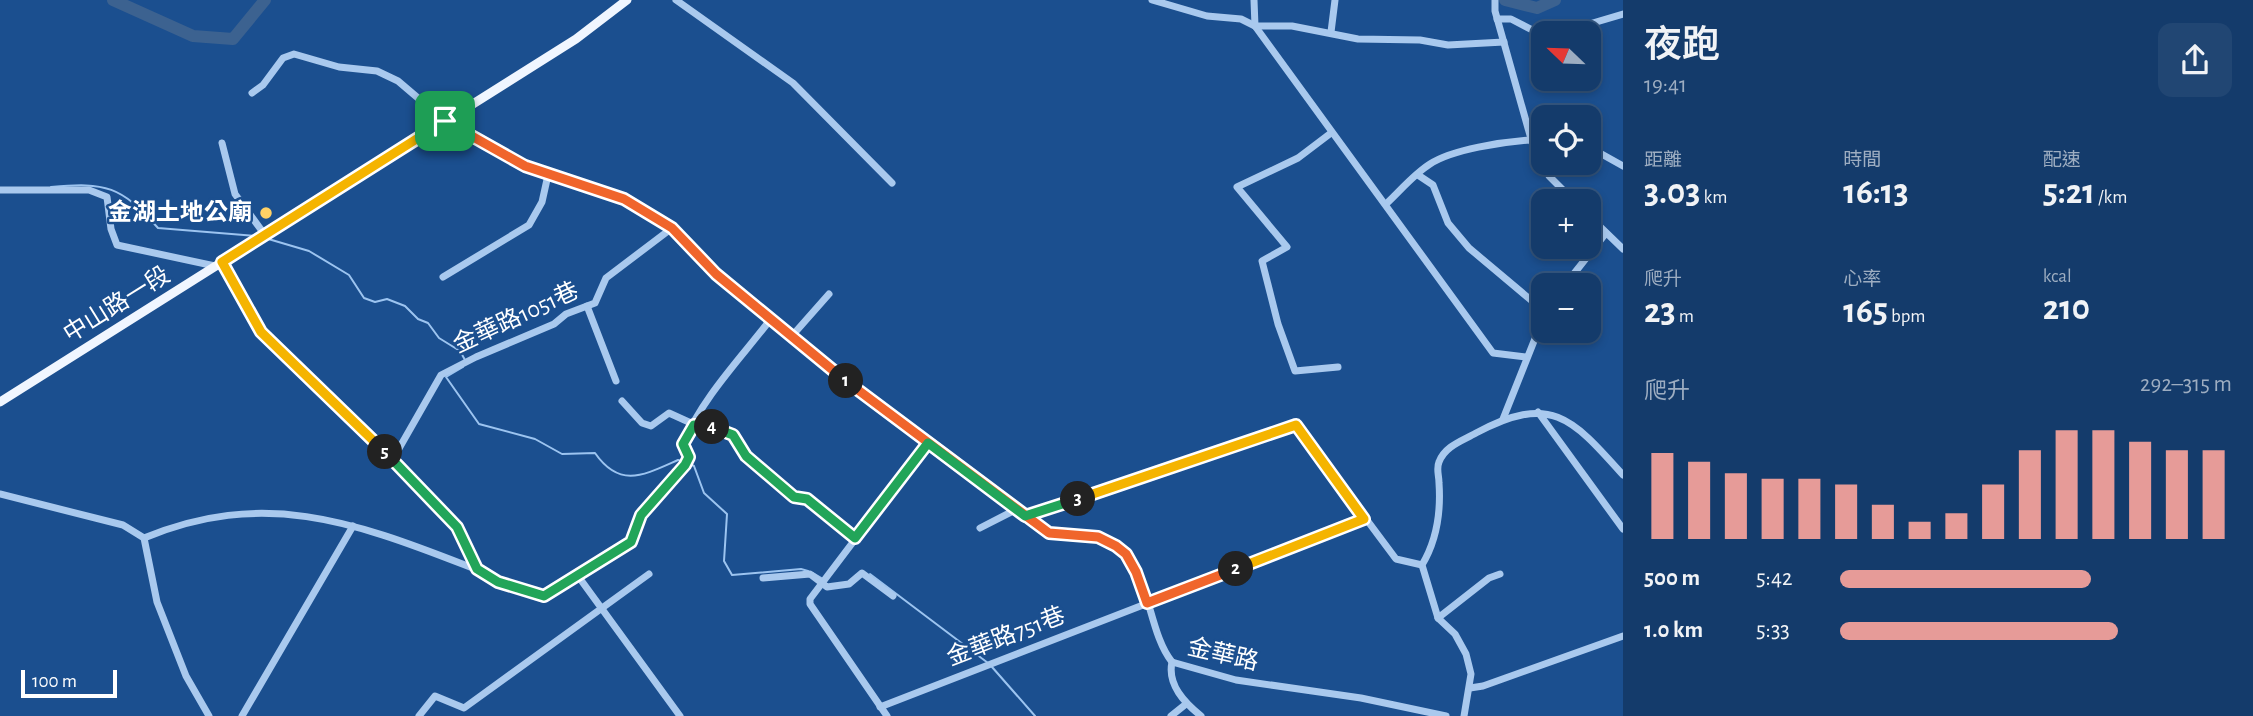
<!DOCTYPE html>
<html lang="zh-TW">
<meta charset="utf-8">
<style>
:root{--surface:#143b6b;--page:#214673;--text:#f1f3f6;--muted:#9dadc1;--line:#33557e;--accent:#e69b98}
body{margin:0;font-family:"Alegreya Sans","Noto Sans TC",sans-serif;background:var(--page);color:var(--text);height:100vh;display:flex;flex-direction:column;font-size:26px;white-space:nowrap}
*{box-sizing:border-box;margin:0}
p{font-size:23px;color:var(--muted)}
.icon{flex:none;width:38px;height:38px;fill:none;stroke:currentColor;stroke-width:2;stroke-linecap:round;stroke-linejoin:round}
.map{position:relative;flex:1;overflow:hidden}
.sheet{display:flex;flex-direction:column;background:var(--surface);width:630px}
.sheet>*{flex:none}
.needle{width:46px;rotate:293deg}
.controls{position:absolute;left:1531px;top:21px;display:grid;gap:14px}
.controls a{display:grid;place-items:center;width:70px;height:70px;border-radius:14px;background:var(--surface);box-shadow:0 4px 10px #0003,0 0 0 2px var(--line);font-size:35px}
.scale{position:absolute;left:21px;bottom:18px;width:96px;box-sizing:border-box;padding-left:7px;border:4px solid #fff;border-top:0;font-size:19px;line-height:24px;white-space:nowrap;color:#fff;-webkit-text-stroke:5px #1b4f8f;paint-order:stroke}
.pin{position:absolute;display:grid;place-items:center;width:60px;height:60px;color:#fff;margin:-30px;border-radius:14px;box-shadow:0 4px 10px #0006}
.km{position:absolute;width:35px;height:35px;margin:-18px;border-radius:50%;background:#222;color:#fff;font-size:19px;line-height:35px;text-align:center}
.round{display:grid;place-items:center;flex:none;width:74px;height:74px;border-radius:14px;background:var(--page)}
.overview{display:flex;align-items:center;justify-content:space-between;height:119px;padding:0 21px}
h1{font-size:38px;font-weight:600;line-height:52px}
.stats{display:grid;grid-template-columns:repeat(3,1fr);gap:10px;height:119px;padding:7px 21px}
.stats div{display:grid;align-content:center}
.stats b{font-size:35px;font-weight:600}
.stats small{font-size:19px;font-weight:400}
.stats p{font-size:19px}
.chart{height:196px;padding:14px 21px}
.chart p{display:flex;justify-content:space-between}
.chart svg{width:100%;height:126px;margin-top:7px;stroke:var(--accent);stroke-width:6}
ul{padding:0 21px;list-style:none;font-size:23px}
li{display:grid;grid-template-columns:112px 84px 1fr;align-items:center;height:52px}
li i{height:18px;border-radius:9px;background:var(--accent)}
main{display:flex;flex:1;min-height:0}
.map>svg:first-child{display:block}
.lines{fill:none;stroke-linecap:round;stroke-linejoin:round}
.stream{stroke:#9cc4f0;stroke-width:2}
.river{stroke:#3c6290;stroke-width:12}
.minor{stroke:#a9c9ee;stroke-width:7}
.major{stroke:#f0f6ff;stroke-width:9}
.split-1-casing{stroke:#fff;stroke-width:14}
.split-2-casing{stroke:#fff;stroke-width:14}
.split-3-casing{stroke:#fff;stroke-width:14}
.split-4-casing{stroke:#fff;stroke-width:14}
.split-5-casing{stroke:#fff;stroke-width:14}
.split-6-casing{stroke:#fff;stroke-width:14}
.split-1{stroke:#f0652b;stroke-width:9}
.split-2{stroke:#f0652b;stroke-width:9}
.split-3{stroke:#f5b400;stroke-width:9}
.split-4{stroke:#22a559;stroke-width:9}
.split-5{stroke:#22a559;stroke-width:9}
.split-6{stroke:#f5b400;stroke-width:9}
.poi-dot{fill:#ffd166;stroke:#1b4f8f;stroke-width:2.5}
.labels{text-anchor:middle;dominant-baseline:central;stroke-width:5;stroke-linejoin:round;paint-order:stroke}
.poi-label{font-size:24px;font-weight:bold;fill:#fff;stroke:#1b4f8f;text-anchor:end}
.street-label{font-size:24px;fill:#fff;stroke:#1b4f8f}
</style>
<main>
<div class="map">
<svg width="1623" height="716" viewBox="0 0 1623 716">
<rect width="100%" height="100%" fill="#1b4f8f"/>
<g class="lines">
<g class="stream">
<path d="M51 187C106 182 121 186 158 228L256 236"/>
<path d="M265 238 309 251 349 275 364 298 375 302 387 299 405 306 418 319 428 323 439 338 460 351 465 360"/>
<path d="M463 367 446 377 479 424 535 439 562 454 595 453C620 489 644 475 678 460L685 462"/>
<path d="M690 464 694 466 704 493 727 514 724 561 732 575 801 569 808 571"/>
<path d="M813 573 823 579"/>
<path d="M870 574 988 663"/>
<path d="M992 667 1035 716"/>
</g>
<g class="river">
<path d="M113 0 193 36 233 39 265 0"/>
<path d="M1505 0 1537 8 1555 0"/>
</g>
<g class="minor">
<path d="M676 0 793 83 892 183"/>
<path d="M1152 0 1207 16 1241 19 1255 26H1292L1358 39 1420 40 1448 45 1504 42"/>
<path d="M1254 0 1255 26 1493 353 1526 357"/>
<path d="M1495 0V11L1535 153 1549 176 1574 201"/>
<path d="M1497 19H1511L1544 36"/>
<path d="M1331 32 1335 0"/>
<path d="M1559 33 1623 14"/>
<path d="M252 93 263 85 283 58 294 54 339 67 377 71 398 81 445 121 525 166 624 199 672 228 716 274 765 316 1025 516C1035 523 1046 534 1058 536 1079 539 1097 534 1116 546 1150 567 1147 631 1172 662L1236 680 1361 698 1446 716"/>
<path d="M1331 133 1298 158 1237 187 1287 247 1262 261 1278 324 1295 371 1338 367"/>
<path d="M222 143 235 194 265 235"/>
<path d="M1589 147 1623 166"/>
<path d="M1418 175 1433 185 1448 223 1469 248 1544 311"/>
<path d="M0 190H89L107 197 111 229 117 245 215 266"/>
<path d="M1386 204C1400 191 1414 174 1430 164 1453 149 1503 142 1530 140"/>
<path d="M1589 216 1623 249"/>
<path d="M222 262 262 332 393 459 457 527 477 569"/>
<path d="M443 277 529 225 542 202 548 175"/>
<path d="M1565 285 1606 233"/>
<path d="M587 306 616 381"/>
<path d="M791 337 829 294"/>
<path d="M622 401 642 423 651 426 669 413 702 428 717 427 733 435 746 456 780 486 794 497 807 499 855 538"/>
<path d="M1538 412 1623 529"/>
<path d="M1503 419 1544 316"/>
<path d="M393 459 441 375 476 357 554 324 566 314 595 303 606 278 672 228"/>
<path d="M0 494 123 525 144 538 157 602 186 676 209 716"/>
<path d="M1025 516 1296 425 1396 559 1422 565"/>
<path d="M980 528 1017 509"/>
<path d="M144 538C262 489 352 521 465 565 492 575 515 591 544 596L631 542 641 515 685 465 689 457 683 444C702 398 740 359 770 320"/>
<path d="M578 576 680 716"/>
<path d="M763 578 810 574 827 587 849 584 862 573 893 596"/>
<path d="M1438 618 1489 578 1500 574"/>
<path d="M1172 662C1167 685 1185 703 1201 716"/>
<path d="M1470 688 1483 686 1623 636"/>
<path d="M880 707 1365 519"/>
<path d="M242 716 353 526"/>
<path d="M419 716 435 696 464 708 649 574"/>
<path d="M887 716 810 604V599L928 443"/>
<path d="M1171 716 1186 704"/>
<path d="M1464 716 1471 674 1466 654 1455 634 1438 618 1422 565C1437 540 1441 512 1439 483 1439 475 1436 469 1439 462 1445 446 1462 441 1476 433 1551 393 1572 418 1623 475"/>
</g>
<path class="major" d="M0 402 576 39 627 0"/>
</g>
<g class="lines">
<g class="split-1-casing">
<path id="split-1" d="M445 121 525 166 624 199 672 228 716 274 846 381"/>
</g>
<g class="split-2-casing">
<path id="split-2" d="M846 381 1049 533 1098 537 1116 546 1126 554 1136 572 1147 603 1236 569"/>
</g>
<g class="split-3-casing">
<path id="split-3" d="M1078 499 1296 425 1364 519 1236 569"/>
</g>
<g class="split-4-casing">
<path id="split-4" d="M712 427 733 435 746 456 780 485 794 497 807 499 855 538 928 443 1025 516 1078 499"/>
</g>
<g class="split-5-casing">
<path id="split-5" d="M385 452 457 527 477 569 498 582 544 596 631 542 641 515 685 465 689 457 683 444 694 425 712 427"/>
</g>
<g class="split-6-casing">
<path id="split-6" d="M385 452 261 332 222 262 445 121"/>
</g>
<use href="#split-1" class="split-1"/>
<use href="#split-2" class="split-2"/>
<use href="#split-3" class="split-3"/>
<use href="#split-4" class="split-4"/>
<use href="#split-5" class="split-5"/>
<use href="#split-6" class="split-6"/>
</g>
<circle class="poi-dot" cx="266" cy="213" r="7"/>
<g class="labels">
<g class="poi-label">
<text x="252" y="213">金湖土地公廟</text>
</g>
<g class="street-label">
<text transform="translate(117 305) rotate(-32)">中山路一段</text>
<text transform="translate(516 318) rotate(-25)">金華路1051巷</text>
<text transform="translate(1006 637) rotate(-21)">金華路751巷</text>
<text transform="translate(1223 655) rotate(13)">金華路</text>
</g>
</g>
</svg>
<div class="controls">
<a><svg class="needle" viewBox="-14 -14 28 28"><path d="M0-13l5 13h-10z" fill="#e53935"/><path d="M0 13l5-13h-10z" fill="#9dadc1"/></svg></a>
<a><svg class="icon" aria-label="locate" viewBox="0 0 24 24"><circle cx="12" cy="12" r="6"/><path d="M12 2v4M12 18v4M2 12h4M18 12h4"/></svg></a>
<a>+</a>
<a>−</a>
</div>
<div class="scale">100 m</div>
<div class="pin" style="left:445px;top:121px;background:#1e9e55"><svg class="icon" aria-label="arrive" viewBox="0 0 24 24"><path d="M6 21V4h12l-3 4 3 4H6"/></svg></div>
<b class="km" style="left:846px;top:381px">1</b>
<b class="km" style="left:1236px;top:569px">2</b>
<b class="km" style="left:1078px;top:499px">3</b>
<b class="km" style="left:712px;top:427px">4</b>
<b class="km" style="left:385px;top:452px">5</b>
</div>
<section class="sheet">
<div class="overview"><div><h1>夜跑</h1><p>19:41</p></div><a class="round"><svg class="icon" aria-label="share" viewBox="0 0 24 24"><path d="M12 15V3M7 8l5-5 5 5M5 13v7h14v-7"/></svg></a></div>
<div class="stats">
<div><p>距離</p><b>3.03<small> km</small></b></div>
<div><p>時間</p><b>16:13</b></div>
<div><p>配速</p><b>5:21<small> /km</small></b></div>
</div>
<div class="stats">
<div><p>爬升</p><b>23<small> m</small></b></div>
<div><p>心率</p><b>165<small> bpm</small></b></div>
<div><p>kcal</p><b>210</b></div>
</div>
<div class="chart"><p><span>爬升</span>292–315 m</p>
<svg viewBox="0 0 160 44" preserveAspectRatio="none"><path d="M5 44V14M15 44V17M25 44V21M35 44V23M45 44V23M55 44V25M65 44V32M75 44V38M85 44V35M95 44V25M105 44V13M115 44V6M125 44V6M135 44V10M145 44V13M155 44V13"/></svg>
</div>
<ul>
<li><b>500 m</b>5:42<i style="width:64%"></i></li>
<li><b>1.0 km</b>5:33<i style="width:71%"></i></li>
</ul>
</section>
</main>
